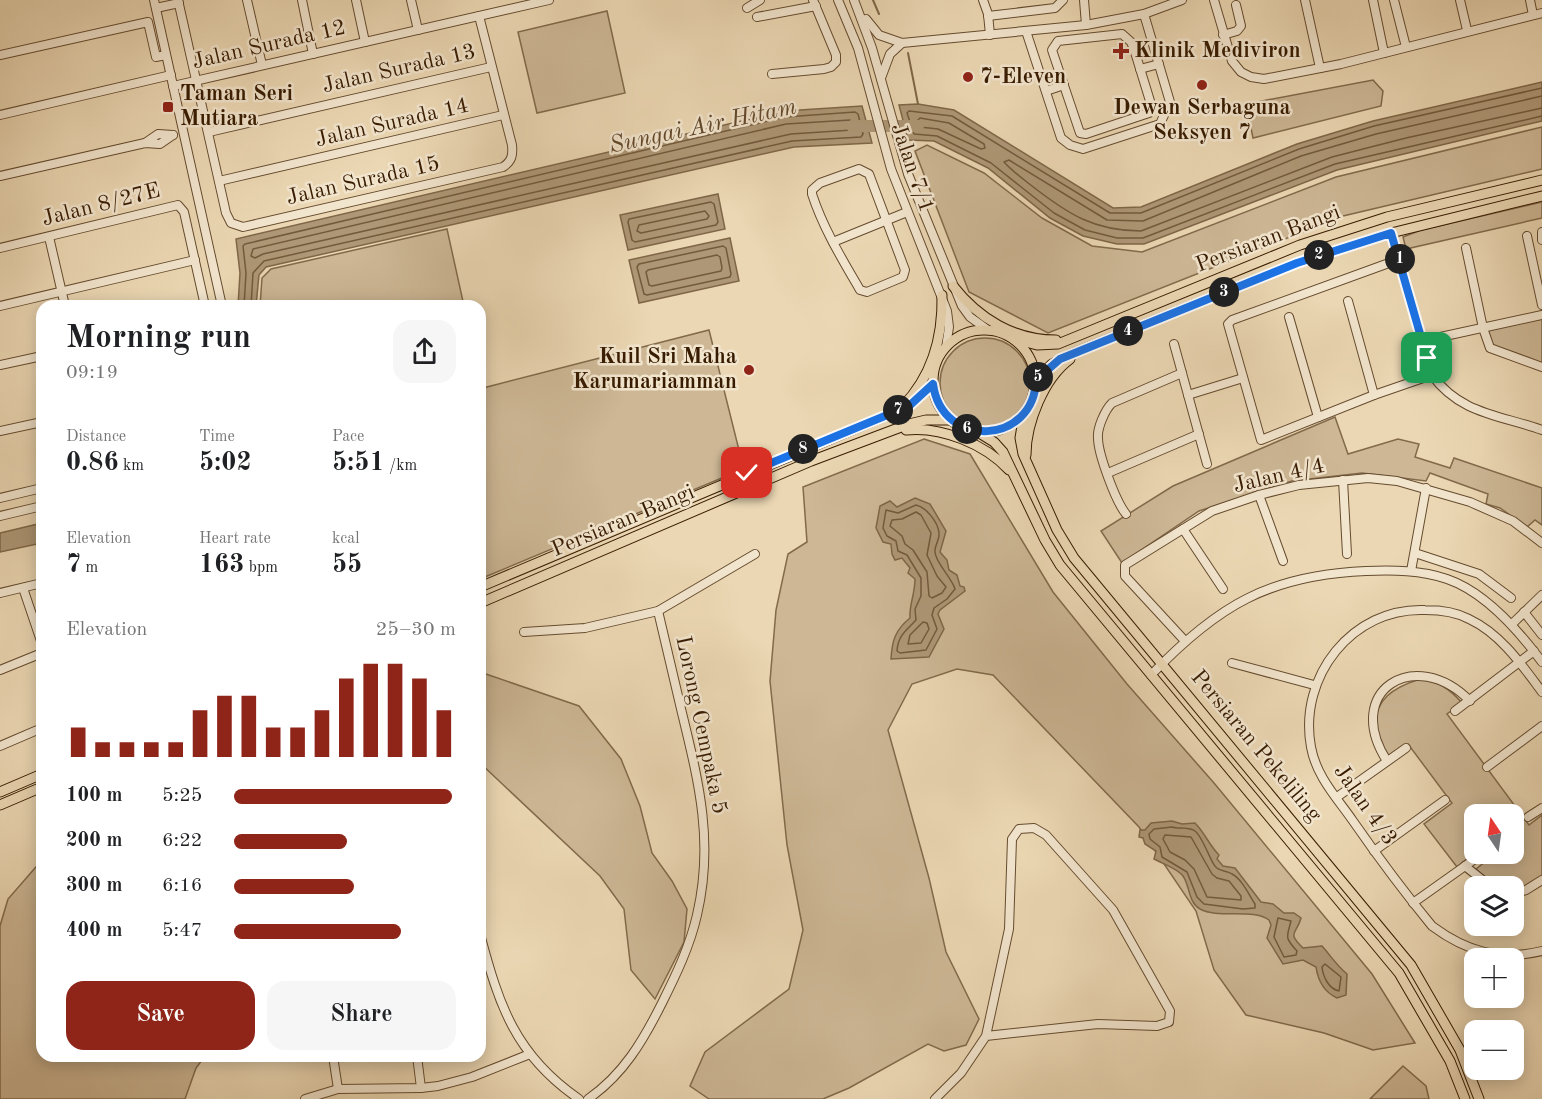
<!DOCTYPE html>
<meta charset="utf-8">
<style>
:root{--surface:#fff;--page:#f6f6f6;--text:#202124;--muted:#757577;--accent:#8f2418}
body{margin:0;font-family:"Old Standard TT",serif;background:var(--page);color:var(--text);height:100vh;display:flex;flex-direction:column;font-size:22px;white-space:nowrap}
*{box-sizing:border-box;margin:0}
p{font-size:20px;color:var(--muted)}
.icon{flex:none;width:33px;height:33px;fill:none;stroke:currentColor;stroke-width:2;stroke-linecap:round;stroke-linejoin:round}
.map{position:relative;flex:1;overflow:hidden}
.sheet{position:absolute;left:36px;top:300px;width:450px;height:762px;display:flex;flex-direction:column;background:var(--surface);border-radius:18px;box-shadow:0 3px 15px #0003}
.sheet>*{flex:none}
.needle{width:39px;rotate:347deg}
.buttons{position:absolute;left:1464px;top:804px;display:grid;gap:12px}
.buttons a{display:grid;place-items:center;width:60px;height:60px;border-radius:12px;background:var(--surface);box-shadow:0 3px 15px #0003;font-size:30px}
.pin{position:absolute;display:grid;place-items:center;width:51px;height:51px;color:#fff;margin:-26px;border-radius:12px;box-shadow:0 3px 9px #0006}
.km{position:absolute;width:30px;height:30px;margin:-15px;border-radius:50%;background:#222;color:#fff;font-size:16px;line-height:30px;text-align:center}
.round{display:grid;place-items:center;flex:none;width:63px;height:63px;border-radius:18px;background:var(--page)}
.overview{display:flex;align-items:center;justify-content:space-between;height:102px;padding:0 30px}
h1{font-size:33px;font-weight:600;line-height:45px}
.figures{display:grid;grid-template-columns:repeat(3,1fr);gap:9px;height:102px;padding:6px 30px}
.figures div{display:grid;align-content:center}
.figures b{font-size:26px;font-weight:600}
.figures small{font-size:16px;font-weight:400}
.figures p{font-size:16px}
.chart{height:168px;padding:12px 30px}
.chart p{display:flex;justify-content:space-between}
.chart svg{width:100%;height:108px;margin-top:6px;stroke:var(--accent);stroke-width:6}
.action{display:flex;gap:12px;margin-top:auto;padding:12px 30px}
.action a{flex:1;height:69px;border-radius:18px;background:var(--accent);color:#fff;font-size:24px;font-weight:600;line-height:69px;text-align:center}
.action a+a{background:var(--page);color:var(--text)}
ul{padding:0 30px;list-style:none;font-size:20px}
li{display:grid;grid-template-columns:96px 72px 1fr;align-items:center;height:45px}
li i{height:15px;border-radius:8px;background:var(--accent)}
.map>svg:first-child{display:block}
.green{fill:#cdb795;stroke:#826a4b;stroke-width:1.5}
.water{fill:#ae9776;stroke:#7f6647;stroke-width:1.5}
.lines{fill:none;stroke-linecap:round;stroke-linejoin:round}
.shore{stroke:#735a3c;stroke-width:1.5}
.stream{stroke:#7f6647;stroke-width:2}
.river{stroke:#ae9776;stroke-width:12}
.minor-casing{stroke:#654b2e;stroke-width:10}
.major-casing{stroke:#381c01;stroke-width:11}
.minor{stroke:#f2e5ce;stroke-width:8}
.major{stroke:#ebd7b3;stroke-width:9}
.route-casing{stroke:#fff;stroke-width:12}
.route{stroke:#1a73e8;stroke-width:8}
.poi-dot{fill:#8f2418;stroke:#f2e5ce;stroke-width:2}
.labels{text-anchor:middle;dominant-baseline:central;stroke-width:5;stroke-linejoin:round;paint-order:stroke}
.street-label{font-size:22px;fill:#381c01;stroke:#f2e5ce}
.poi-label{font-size:22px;font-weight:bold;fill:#381c01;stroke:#f2e5ce;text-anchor:start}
.water-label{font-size:24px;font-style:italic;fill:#61472a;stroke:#f2e5ce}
</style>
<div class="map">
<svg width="1542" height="1099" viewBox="0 0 1542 1099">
<rect width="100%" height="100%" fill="#ebd7b3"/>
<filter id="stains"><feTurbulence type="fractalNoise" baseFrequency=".00333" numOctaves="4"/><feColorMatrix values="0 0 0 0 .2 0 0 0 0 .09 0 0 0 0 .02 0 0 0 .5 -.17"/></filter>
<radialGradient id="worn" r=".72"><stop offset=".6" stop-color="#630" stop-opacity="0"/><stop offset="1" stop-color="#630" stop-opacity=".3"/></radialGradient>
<g class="green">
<path d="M607 11 625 93 537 113 518 32Z"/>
<path d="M1373 80 1383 91 1381 106 1253 138 1246 104Z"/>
<path d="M1542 127V169L1343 216 1048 333 969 292 915 151 927 145 984 173 1042 218 1092 246 1142 252 1336 177Z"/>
<path d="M1542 202V218L1406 249 1403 237 1421 230Z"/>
<path d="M447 229 464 306H260L262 278 271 269Z"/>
<path d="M1542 319V363L1493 346 1487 330Z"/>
<path d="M709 330 741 458V470L480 579V377L483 388Z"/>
<circle cx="985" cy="383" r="45"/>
<path d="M1335 417 1348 454 1398 439 1419 444 1415 457 1450 468 1454 458 1542 488V525L1535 520 1527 527 1500 508 1486 504 1488 494 1430 473 1426 481 1362 473 1292 481 1199 511 1122 563 1101 531 1173 486Z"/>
<path d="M924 439 970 454 1053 592 1127 684 1214 783 1372 974 1415 1043 1373 1050 1324 1033 1246 1015 1214 970 1196 911 1139 827 993 675 957 669 912 684 888 730 929 878 946 952 979 1019 966 1045 944 1051 928 1044 849 1088 823 1099H709L690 1086 705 1052 789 989 803 930 787 845 770 681 776 610 788 554 807 542 803 487Z"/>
<path d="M480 672 579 706 621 759 640 806 652 853 672 881 687 909 684 942 655 999 631 970 624 909 600 876 480 763Z"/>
<path d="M1420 679C1439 682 1449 688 1462 703L1447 714 1529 825 1542 815V875C1534 882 1524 890 1514 890V886C1495 886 1487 883 1476 869L1491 857 1489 854H1514V814H1474V853L1457 867 1424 824 1452 803 1408 744 1388 757C1384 749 1377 739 1376 731 1372 699 1395 687 1420 679Z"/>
<path d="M42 860V1056H205L196 1068 185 1099H0V926L8 899Z"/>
<path d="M1403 1066 1426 1086 1429 1099H1370Z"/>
</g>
<g class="water">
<path d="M1542 82V121L1337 170 1144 244H1117L1083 236 1050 218 988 168 934 141 908 140 899 105 918 104 954 110 1113 208 1141 207 1297 144 1373 121Z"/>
<path d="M862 106 872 143 794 147 266 267 259 275 256 306H238L240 273 236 239 784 111Z"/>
<path d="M718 194 725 229 628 250 620 215Z"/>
<path d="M730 238 739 281 639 303 629 260Z"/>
<path d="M915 498 930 504 946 531 940 552 947 560 949 570 957 575 960 586 964 587 965 591 940 610 938 614 944 629 929 657 891 659C892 641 895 630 910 618 909 605 915 594 915 579L908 573 910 568 902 558 895 560 892 554 891 544 883 542 876 528 880 506 890 501 897 507Z"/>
<path d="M42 523V543L0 552V533Z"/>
<path d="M1172 821 1182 824 1195 823C1205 833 1209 845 1219 855L1217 859 1223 866 1235 868 1261 902 1273 904 1284 913H1294L1301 918C1297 934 1286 932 1303 948L1322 946C1331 956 1336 965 1347 974L1346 995 1337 998C1324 992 1318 981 1316 967L1303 960 1283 964 1267 938 1271 925 1269 920C1253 908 1218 919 1200 909 1188 902 1190 886 1183 876 1177 868 1163 864 1154 859L1156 851 1145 844 1143 838 1139 837 1140 830H1145L1151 823Z"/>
</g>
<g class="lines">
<g class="shore">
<path d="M1542 88 1374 126 1299 149 1141 213H1110L952 116 909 111 907 113 914 134 937 136 991 163 1054 213 1085 230 1117 238H1143L1335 164 1542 116"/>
<path d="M1542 96 1376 134 1301 156 1143 221 1107 220 1009 160 1004 162C1012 171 1023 179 1032 186 1068 214 1094 231 1141 231L1332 157 1406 138 1542 108"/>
<path d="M920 118 949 123 984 144 985 148 981 149 938 129 920 127 917 121Z"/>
<path d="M850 120 854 127 852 130 791 134 263 254 255 258 251 256 253 249 786 124Z"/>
<path d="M711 202 714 204 718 222 716 225 635 242 632 240 628 222 629 219Z"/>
<path d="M705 211 709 216 707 219 641 233 637 231 639 225Z"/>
<path d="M723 246 726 248 731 274 730 277 647 295 644 294 637 267 639 264Z"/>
<path d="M717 255 720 257 722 268 721 271 652 286 649 285 646 272 648 270Z"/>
<path d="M244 306 246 273 243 246 245 244 785 117 855 112 858 114 863 134 861 137 792 141 264 261 253 273 251 306"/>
<path d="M916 505C926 507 938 522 939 533 940 540 934 546 935 552 935 562 952 578 955 589L947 599 934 608 932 615 937 629 926 650 900 653 897 651C898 635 907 630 916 620L915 609 921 596V578L907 555 898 551 896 541 887 536 883 528 886 510 898 513Z"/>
<path d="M916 512 921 515 931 533 927 555 937 576 946 587 942 593 932 598 929 596 927 572 913 550 905 544 902 536 890 526 892 520 902 519Z"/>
<path d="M923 622 927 623 929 629 921 643 908 644 910 635Z"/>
<path d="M1172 827C1178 829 1190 827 1195 831 1201 835 1209 856 1213 863 1218 873 1225 869 1232 874 1242 879 1249 895 1255 904V908L1243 909 1204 904 1197 897 1187 872 1162 857 1160 847 1150 839 1149 834 1154 829Z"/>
<path d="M1165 835 1191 837 1212 874 1217 878 1229 881 1241 896V900L1207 897 1194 869 1185 860 1170 852 1163 839Z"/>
<path d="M1278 918 1291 921C1287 937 1284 937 1297 951L1296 955 1284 957 1274 937Z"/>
<path d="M1325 964 1341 977 1339 991C1329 989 1323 977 1322 967Z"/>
</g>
<g class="stream">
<path d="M873 0 879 14"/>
<path d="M908 53 918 104"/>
</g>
<path class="river" d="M852 126H918"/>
<g class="minor-casing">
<g id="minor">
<path d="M154 0 222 306"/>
<path d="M178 0 226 213 231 223 243 227 503 167C512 161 513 155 512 145L479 16"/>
<path d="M247 0 262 65"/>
<path d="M302 0 313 54"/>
<path d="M356 0 365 42"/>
<path d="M411 0 418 30"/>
<path d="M838 0 858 48 891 169 947 311 949 327 946 347"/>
<path d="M854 0 872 48 908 174 962 306 970 317 988 330"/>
<path d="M983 0 988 14 990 35"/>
<path d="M1084 0 1086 25"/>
<path d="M1214 0 1232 61 1241 72 1251 77 1264 79 1341 64 1542 13"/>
<path d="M1305 0 1320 68"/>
<path d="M1373 0 1384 53"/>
<path d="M1394 0 1406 47"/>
<path d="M1460 0 1467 30"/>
<path d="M1530 0 1533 15"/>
<path d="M156 8 179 3"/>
<path d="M747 8 760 0"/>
<path d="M988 16 1055 8 1063 0"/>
<path d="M757 17 816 6"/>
<path d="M866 19 879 35 902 43 1086 25 1144 14 1182 0"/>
<path d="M1026 31 1061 138 1070 145 1083 149 1160 124 1170 102 1144 14"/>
<path d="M1122 34 1131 42 1134 49 1150 101 1149 113 1086 134 1080 133 1052 50 1058 41Z"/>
<path d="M1223 35 1237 31 1241 26 1236 5"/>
<path d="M0 55 148 22 156 57 166 55"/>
<path d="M1140 69 1159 64"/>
<path d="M772 74 824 69 831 67 836 62V55L813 0"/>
<path d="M881 78 890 54 902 43"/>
<path d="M173 86 549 0"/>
<path d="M1046 91 1064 85"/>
<path d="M0 115 171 75"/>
<path d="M209 132 491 67"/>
<path d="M145 143 158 134 173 135"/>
<path d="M859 169 869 174 905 270 903 277 867 292 860 290C842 259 823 228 812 194V190L820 183Z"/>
<path d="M0 176 145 143 160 144 173 135"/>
<path d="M219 181 503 115"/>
<path d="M1542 232V240"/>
<path d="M1391 233 1432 375C1460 414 1500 415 1542 430"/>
<path d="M1527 236 1542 305"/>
<path d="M49 237 65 306"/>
<path d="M833 242 907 212"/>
<path d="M0 248 178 205 184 212 205 306"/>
<path d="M1466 248 1483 328 1490 348 1542 367"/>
<path d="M1400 259 1232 320 1228 324 1261 440 1374 395 1432 375"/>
<path d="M1348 301 1374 395"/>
<path d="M0 306 195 260"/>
<path d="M1289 317 1318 417"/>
<path d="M1422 341 1542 315"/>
<path d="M1174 344 1207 464"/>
<path d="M0 365 42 356"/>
<path d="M1188 395 1243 378"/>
<path d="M0 431 42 422"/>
<path d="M1108 473 1199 434"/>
<path d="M1343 480 1347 554"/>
<path d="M1259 495 1283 561"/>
<path d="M0 498 42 488"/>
<path d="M1126 514C1116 502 1098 454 1098 438 1097 428 1105 410 1112 403L1182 373"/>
<path d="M0 516 42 506"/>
<path d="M1183 529 1223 589"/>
<path d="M1415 553 1479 574 1511 598"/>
<path d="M1411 571 1426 488"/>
<path d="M23 588 42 644"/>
<path d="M0 593 42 583"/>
<path d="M1524 612 1542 635"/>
<path d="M1512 624 1542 595"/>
<path d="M524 632 585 628 658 611 755 554"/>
<path d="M1185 641 1125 576V565L1212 511 1259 495 1299 485 1368 478 1397 481 1470 502 1513 521 1542 543"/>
<path d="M1232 663 1314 685"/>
<path d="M0 670 42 653"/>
<path d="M1151 675C1217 606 1269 575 1366 571 1393 570 1421 570 1447 579 1485 592 1519 631 1542 662"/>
<path d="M1542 692C1522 665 1501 634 1469 619 1456 612 1439 610 1425 610 1352 607 1298 677 1311 747 1316 776 1337 798 1353 821 1378 857 1404 892 1432 926 1467 952 1500 961 1542 951"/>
<path d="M1455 711 1534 651"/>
<path d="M0 746 42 728"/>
<path d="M1387 761C1342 691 1415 645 1470 701"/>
<path d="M1487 767 1542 726"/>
<path d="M1337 797 1406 748"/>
<path d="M1528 817 1542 808"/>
<path d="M1374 851 1445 800"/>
<path d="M1465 866 1490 886"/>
<path d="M1514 894 1526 890 1542 880"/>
<path d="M1413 903 1482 854"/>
<path d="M480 934C499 1005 515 1055 579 1099"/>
<path d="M333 1056 338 1089"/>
<path d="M417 1056 421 1088"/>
<path d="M305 1099 338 1089 421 1088 438 1086 472 1077 530 1054"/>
<path d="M588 1099C623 1075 643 1041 662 1003 676 975 690 946 697 915 714 843 699 783 682 713 674 679 666 645 658 611"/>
<path d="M935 1099 961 1073 986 1036 1009 929 1012 839 1019 829 1034 828 1046 835 1113 910 1170 1011 1169 1022 1157 1026 1098 1024 986 1036"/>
</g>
</g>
<g class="major-casing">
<g id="major">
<path d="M953 286C979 319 1014 340 1056 340"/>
<circle cx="984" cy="381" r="51"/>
<path d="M1015 339 1037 345 1058 344 1300 245 1387 217 1542 180"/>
<path d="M1036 380 1052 364 1071 354 1297 263 1391 233 1542 196"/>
<path d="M903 406C932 376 943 336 942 295"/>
<path d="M1024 414 1020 438 1023 454 1057 530 1074 558 1411 965 1460 1050 1479 1099"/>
<path d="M906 430C941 426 985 444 1009 470"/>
<path d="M976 431 994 442 1003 452 1045 540 1060 565 1399 973 1450 1061 1465 1099"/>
<path d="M1026 455C1026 423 1044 378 1070 359"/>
<path d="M480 587 909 406 933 384"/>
<path d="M480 603 811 461 909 424 926 420H951"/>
<path d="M0 792 42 774"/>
<path d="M0 805 42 787"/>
</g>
</g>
<use href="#minor" class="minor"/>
<use href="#major" class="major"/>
</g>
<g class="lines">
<g class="route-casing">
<path id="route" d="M747 473 909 406 933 384C942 450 1034 445 1036 380L1060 359 1297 263 1391 233 1427 358"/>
</g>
<use href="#route" class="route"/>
</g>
<g class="poi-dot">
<path d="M1118 42h6v6h6v6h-6v6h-6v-6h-6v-6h6z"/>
<circle cx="968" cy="77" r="6"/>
<circle cx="1202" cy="85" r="6"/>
<rect x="162" y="101" width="12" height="12" rx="3"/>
<circle cx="749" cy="370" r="6"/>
</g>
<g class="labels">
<g class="street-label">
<text transform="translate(269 45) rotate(-13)">Jalan Surada 12</text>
<text transform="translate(399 69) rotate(-13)">Jalan Surada 13</text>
<text transform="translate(392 123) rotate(-13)">Jalan Surada 14</text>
<text transform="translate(912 168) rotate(71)">Jalan 7/1</text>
<text transform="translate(363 181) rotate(-13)">Jalan Surada 15</text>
<text transform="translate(101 205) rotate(-14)">Jalan 8/27E</text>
<text transform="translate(1268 239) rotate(-21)">Persiaran Bangi</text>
<text transform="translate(1279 476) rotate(-13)">Jalan 4/4</text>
<text transform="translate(623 521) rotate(-23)">Persiaran Bangi</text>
<text transform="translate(701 725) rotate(78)">Lorong Cempaka 5</text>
<text transform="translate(1256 746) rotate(50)">Persiaran Pekeliling</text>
<text transform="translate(1365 805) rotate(55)">Jalan 4/3</text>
</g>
<g class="poi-label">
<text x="1134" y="51">Klinik Mediviron</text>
<text x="980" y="77">7-Eleven</text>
<text x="180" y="94">Taman Seri<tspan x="180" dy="25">Mutiara</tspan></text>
<text x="1202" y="108" text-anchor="middle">Dewan Serbaguna<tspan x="1202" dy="25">Seksyen 7</tspan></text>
<text x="737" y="357" text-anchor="end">Kuil Sri Maha<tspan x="737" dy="25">Karumariamman</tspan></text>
</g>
<g class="water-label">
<text transform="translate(703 127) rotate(-12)">Sungai Air Hitam</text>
</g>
</g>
<rect width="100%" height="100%" filter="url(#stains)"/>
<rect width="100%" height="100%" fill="url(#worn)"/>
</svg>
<div class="buttons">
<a><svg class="needle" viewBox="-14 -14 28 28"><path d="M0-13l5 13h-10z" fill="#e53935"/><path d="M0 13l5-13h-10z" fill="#757577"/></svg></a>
<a><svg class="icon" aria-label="layers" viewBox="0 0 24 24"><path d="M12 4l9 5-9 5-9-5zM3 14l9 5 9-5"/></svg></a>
<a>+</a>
<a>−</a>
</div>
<div class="pin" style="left:1427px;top:358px;background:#1e9e55"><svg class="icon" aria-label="arrive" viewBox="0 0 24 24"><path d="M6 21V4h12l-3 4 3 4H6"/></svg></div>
<div class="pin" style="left:747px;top:473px;background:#d93025"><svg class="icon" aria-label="check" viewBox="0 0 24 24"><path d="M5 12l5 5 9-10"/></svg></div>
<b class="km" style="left:1400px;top:259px">1</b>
<b class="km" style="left:1319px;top:255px">2</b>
<b class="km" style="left:1224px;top:292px">3</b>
<b class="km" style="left:1128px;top:331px">4</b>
<b class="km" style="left:1038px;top:377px">5</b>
<b class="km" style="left:967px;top:429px">6</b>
<b class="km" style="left:898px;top:410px">7</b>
<b class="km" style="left:803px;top:449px">8</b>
<section class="sheet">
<div class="overview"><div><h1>Morning run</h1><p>09:19</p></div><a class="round"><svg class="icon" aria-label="share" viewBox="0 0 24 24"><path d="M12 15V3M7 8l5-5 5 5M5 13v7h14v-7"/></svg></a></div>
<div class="figures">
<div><p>Distance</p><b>0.86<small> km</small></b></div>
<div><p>Time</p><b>5:02</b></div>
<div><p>Pace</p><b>5:51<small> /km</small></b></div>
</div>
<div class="figures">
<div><p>Elevation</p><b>7<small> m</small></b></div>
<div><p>Heart rate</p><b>163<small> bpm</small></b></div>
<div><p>kcal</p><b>55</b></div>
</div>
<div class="chart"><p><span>Elevation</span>25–30 m</p>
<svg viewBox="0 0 160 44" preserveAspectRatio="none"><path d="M5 44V32M15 44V38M25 44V38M35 44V38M45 44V38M55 44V25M65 44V19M75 44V19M85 44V32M95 44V32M105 44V25M115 44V12M125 44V6M135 44V6M145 44V12M155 44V25"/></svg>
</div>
<ul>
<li><b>100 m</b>5:25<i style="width:98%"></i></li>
<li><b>200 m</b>6:22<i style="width:51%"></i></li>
<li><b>300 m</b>6:16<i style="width:54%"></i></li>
<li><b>400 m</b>5:47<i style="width:75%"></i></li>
</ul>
<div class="action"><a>Save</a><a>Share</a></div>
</section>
</div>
